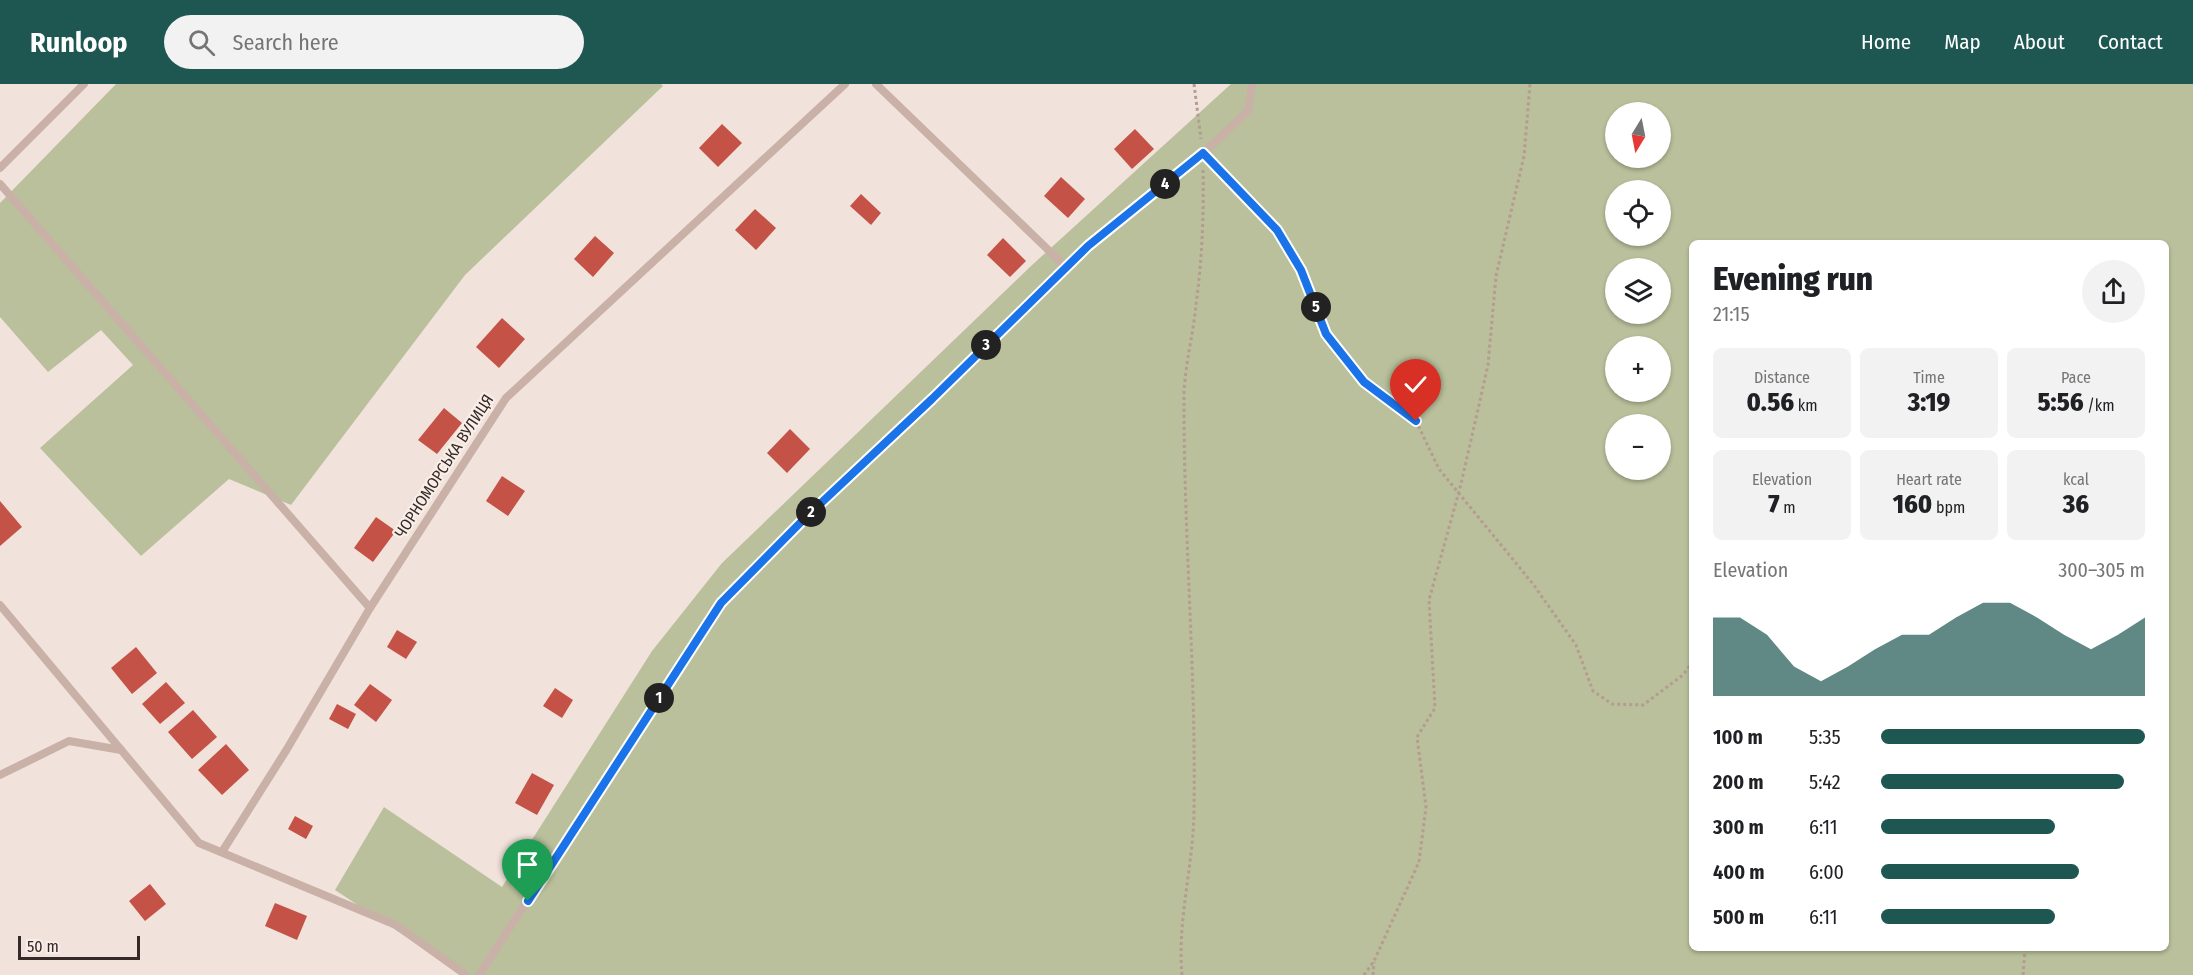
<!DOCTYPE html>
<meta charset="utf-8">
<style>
:root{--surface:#fff;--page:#f2f2f2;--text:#202124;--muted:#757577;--accent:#1e5752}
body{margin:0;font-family:"Fira Sans Condensed",sans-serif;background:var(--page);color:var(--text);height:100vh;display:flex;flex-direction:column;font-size:22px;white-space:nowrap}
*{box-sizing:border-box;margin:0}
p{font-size:20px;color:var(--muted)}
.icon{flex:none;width:33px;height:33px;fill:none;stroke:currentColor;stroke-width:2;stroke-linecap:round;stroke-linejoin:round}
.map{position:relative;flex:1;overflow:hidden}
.panel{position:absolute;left:1689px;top:156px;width:480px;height:711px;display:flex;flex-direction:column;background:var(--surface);border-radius:9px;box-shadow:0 2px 4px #0004}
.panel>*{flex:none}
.needle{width:39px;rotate:190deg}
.buttons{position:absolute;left:1605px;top:18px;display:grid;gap:12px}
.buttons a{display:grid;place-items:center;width:66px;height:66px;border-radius:50%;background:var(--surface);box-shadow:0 2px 4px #0004;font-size:30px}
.scale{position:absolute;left:18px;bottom:15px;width:122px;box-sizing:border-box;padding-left:6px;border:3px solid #362a28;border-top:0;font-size:16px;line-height:21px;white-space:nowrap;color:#362a28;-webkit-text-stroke:4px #f9eee7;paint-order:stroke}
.pin{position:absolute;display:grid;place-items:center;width:51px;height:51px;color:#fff;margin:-62px -26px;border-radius:50% 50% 50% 0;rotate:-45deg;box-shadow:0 0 6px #0007}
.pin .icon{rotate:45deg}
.km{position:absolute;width:30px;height:30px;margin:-15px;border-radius:50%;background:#222;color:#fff;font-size:16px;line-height:30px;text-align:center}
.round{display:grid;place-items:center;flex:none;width:63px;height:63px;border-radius:32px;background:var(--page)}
.summary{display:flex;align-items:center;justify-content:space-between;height:102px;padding:0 24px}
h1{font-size:33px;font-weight:800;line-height:45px}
.figures{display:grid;grid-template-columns:repeat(3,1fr);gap:9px;height:102px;padding:6px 24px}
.figures div{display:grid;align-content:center;border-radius:9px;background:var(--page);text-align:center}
.figures b{font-size:26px;font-weight:800}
.figures small{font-size:16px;font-weight:400}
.figures p{font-size:16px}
.chart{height:168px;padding:12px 24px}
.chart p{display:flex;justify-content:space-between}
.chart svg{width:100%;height:108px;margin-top:6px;fill:var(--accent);opacity:.7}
ul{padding:0 24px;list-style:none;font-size:20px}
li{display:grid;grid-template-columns:96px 72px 1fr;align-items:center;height:45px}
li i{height:15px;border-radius:8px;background:var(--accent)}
header{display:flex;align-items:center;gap:36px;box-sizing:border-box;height:84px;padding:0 30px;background:var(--accent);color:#fff}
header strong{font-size:28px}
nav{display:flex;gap:33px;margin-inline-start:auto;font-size:21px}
.search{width:420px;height:54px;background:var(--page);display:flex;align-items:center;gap:15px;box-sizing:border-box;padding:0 21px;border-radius:33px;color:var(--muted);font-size:22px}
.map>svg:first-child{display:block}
.green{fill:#b9c09b;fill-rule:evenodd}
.building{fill:#c45247}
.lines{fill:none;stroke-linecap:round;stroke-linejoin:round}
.path{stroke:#b59b91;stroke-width:3;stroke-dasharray:3 3;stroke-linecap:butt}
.service{stroke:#c9b1a7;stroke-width:8}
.route-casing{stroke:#fff;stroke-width:12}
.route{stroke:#1a73e8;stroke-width:8}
.labels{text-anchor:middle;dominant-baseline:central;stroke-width:4.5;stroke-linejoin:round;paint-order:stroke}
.street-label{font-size:16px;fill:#362a28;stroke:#f9eee7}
</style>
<header>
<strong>Runloop</strong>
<div class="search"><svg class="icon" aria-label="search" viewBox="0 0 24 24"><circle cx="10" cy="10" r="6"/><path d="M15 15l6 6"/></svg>Search here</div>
<nav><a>Home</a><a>Map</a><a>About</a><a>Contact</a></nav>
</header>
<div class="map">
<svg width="2193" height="891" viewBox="0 0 2193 891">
<rect width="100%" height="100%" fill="#f1e3db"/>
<g class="green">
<path d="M116 0H661L663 2 465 191 291 421 229 395 141 472 40 364 133 281 101 246 48 288 0 233V119Z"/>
<path d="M1231 0H2193V891H464L335 806 384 723 502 803 652 567 722 479 1031 182ZM1616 28H1660V74H1616ZM1616 106H1660V152H1616ZM1692 159H2166V864H1692ZM1616 184H1660V230H1616ZM1616 262H1660V308H1616ZM1616 340H1660V386H1616Z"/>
</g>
<g class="building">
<path d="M722 40 742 59 718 83 699 64Z"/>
<path d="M1135 45 1154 65 1132 85 1114 65Z"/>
<path d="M1061 93 1085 115 1068 134 1044 112Z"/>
<path d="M861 110 881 129 871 141 850 122Z"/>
<path d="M755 125 776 144 756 166 735 146Z"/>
<path d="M595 152 614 169 593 193 574 175Z"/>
<path d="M1003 154 1026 177 1010 193 987 171Z"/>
<path d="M502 234 525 255 499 284 476 263Z"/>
<path d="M444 324 462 339 437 370 418 356Z"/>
<path d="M790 345 810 365 787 389 767 369Z"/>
<path d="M502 392 525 407 508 432 486 417Z"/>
<path d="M0 417 22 443 0 462Z"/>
<path d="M376 433 396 447 373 478 354 464Z"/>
<path d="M397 546 417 558 406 575 387 563Z"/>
<path d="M136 563 157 589 132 610 111 584Z"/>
<path d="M166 598 185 619 160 640 142 620Z"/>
<path d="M370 600 392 616 376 638 354 621Z"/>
<path d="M555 604 573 616 562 634 543 622Z"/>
<path d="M337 620 356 630 348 645 329 635Z"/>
<path d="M193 626 217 653 192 675 168 648Z"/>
<path d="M226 660 249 686 222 711 198 686Z"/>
<path d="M532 689 554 701 537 731 515 719Z"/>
<path d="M295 732 313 742 306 755 288 745Z"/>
<path d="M150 800 166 820 145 837 129 817Z"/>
<path d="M275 819 307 832 297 856 265 842Z"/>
</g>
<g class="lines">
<g class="path">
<path d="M1194 0 1201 55"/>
<path d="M1211 78 1277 146 1301 186 1326 250 1364 298 1416 337 1439 385 1533 500 1576 561 1593 607 1612 620 1643 621 1683 591 1692 579"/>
<path d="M1182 891C1177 835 1194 780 1194 724 1196 589 1184 455 1184 320 1183 288 1193 253 1196 221 1202 176 1204 130 1203 85"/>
<path d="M1364 891 1374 877 1419 778 1426 723 1417 653 1435 624 1429 516 1461 400 1488 281 1496 192 1524 72 1530 0"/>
<path d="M1373 891 1374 878"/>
<path d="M2023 891 2025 864"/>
</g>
<g class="service">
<path d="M876 0 1066 183"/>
<path d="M0 84 84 0"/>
<path d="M0 100 370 524"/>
<path d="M0 521 199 759 396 841 466 891"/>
<path d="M0 691 69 657 121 666"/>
<path d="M222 768 287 665 370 524 506 314 845 0"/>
<path d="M479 891 721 519 804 435 932 315 1088 162 1203 69 1248 27 1252 0"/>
</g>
</g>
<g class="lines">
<g class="route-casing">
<path id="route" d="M528 817 721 519 804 435 932 315 1088 162 1203 69 1277 146 1301 186 1326 250 1364 298 1416 337"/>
</g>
<use href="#route" class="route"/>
</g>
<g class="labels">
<g class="street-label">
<text transform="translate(444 382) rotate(-57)">ЧОРНОМОРСЬКА ВУЛИЦЯ</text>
</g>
</g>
</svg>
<div class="buttons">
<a><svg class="needle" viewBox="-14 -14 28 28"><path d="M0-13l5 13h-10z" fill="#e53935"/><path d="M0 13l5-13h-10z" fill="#757577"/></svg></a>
<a><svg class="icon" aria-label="locate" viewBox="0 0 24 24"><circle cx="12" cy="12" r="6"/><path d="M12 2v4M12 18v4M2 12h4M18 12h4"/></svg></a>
<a><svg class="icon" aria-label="layers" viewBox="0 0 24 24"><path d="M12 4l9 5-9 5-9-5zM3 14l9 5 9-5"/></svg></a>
<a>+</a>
<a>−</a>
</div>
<div class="scale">50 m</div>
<div class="pin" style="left:528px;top:817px;background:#1e9e55"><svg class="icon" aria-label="arrive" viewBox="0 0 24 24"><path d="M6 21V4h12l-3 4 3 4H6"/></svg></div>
<div class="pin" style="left:1416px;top:337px;background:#d93025"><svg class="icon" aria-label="check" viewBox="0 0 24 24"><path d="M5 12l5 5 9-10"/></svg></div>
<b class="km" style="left:659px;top:614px">1</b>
<b class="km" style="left:811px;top:428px">2</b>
<b class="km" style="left:986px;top:261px">3</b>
<b class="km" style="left:1165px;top:100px">4</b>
<b class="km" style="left:1316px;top:223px">5</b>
<section class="panel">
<div class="summary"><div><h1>Evening run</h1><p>21:15</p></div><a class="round"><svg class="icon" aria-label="share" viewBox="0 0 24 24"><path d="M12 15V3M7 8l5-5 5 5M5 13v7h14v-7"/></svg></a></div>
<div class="figures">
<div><p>Distance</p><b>0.56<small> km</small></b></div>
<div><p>Time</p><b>3:19</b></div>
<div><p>Pace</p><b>5:56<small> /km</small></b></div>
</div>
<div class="figures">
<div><p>Elevation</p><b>7<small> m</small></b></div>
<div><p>Heart rate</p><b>160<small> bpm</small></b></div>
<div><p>kcal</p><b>36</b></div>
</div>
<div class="chart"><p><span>Elevation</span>300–305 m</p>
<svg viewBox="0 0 160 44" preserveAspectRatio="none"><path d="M0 44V12L10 12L20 19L30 32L40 38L50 32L60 25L70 19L80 19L90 12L100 6L110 6L120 12L130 19L140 25L150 19L160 12V44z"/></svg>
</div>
<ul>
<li><b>100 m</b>5:35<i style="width:100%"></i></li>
<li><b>200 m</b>5:42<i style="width:92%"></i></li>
<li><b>300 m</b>6:11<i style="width:66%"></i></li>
<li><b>400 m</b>6:00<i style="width:75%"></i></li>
<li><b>500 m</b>6:11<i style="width:66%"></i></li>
</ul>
</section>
</div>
